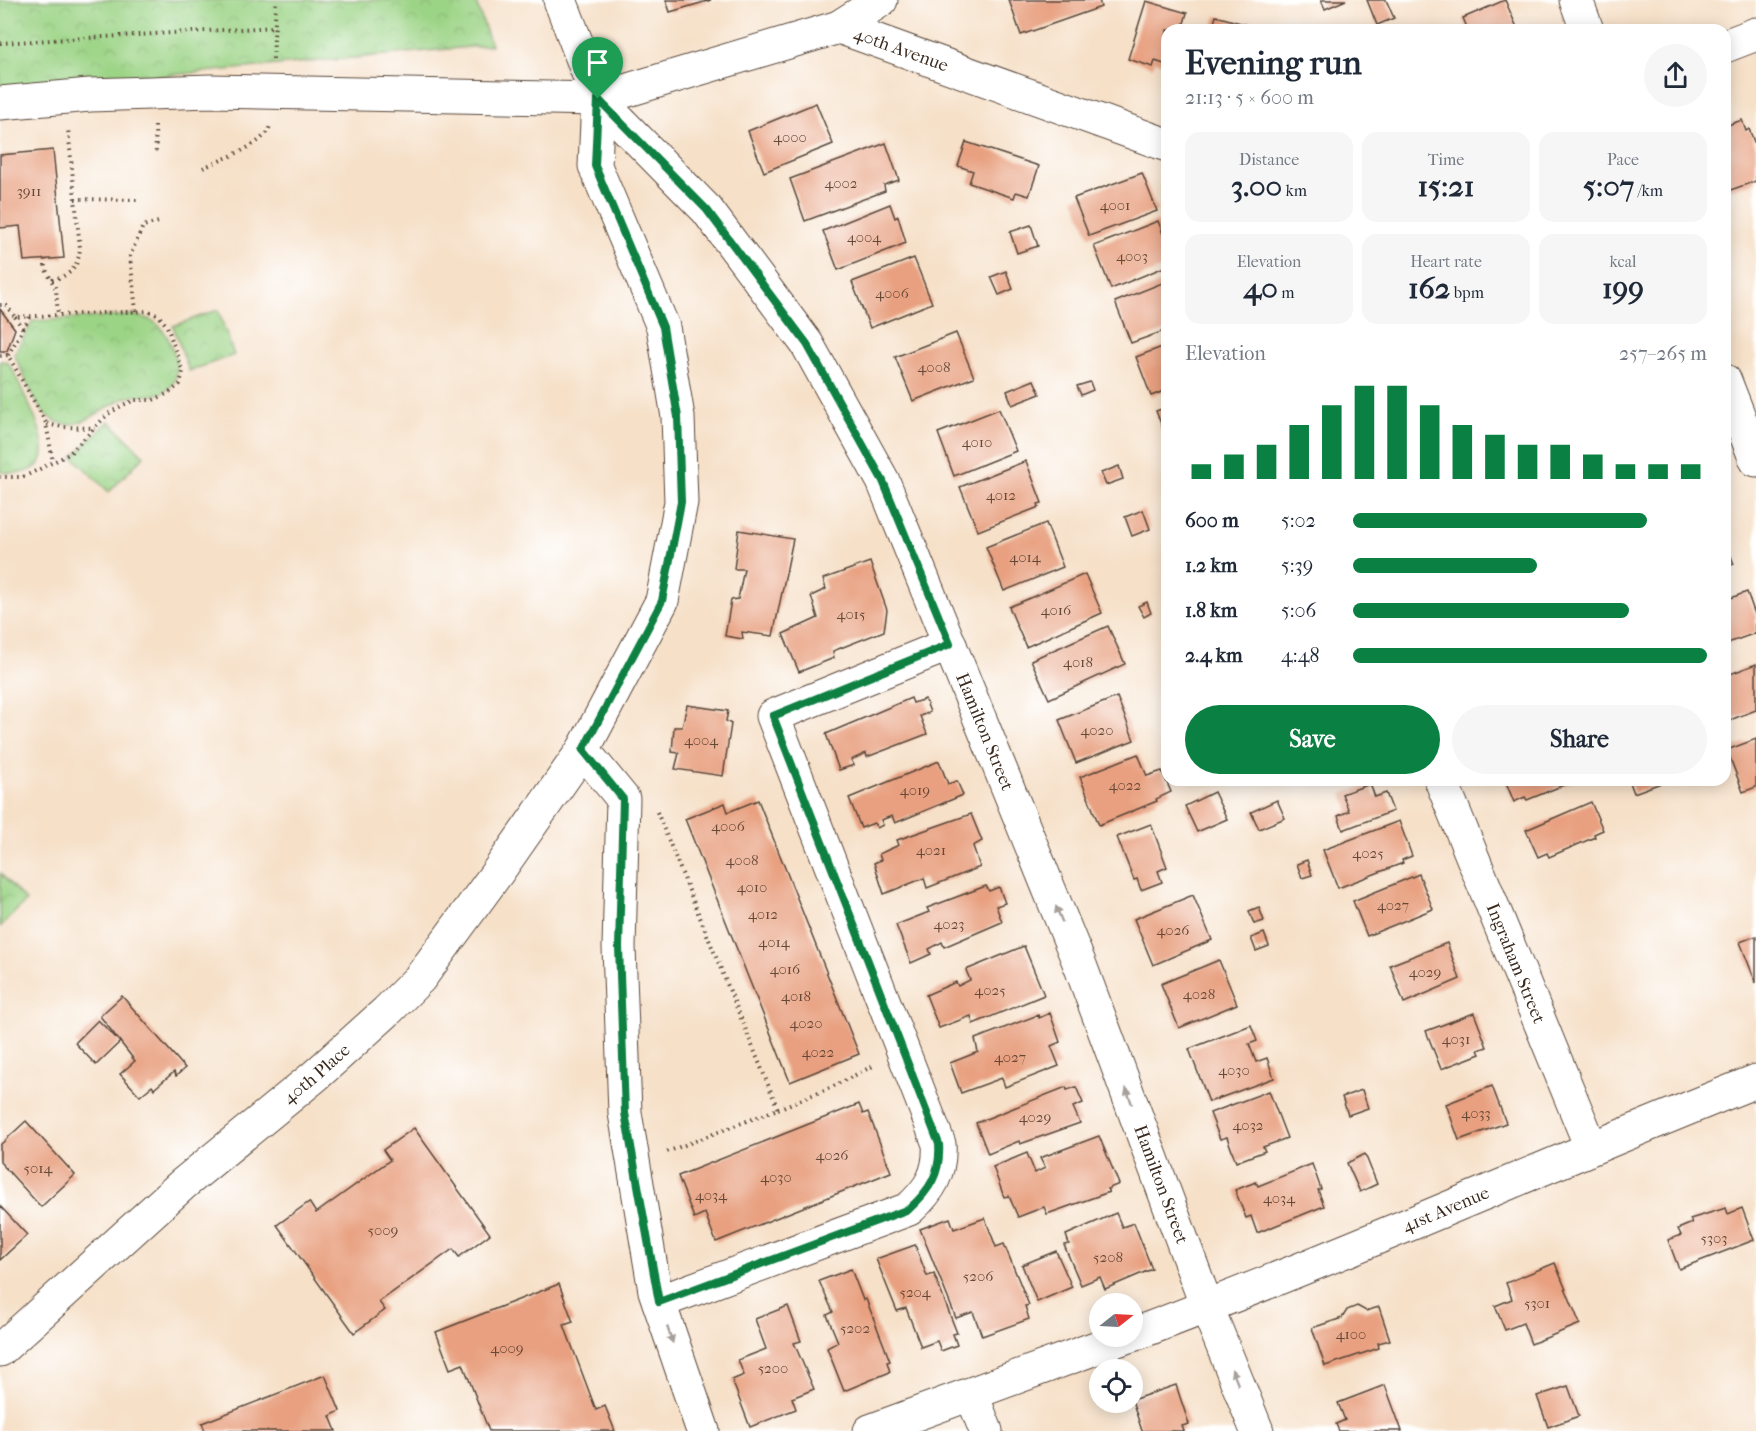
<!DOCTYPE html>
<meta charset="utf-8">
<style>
:root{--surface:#fff;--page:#f6f6f7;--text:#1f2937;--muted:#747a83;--accent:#0b8043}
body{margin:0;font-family:"IM FELL French Canon",serif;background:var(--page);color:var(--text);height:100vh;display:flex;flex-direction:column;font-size:22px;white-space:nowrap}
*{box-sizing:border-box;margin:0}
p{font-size:20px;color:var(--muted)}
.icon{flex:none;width:33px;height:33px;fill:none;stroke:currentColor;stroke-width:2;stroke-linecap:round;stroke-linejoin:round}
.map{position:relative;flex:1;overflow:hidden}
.sheet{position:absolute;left:1161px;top:24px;width:570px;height:762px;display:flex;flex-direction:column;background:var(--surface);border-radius:18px;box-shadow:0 3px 15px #0003}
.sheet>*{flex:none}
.needle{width:39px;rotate:72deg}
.buttons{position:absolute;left:1089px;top:1293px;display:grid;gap:12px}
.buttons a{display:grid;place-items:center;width:54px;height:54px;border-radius:50%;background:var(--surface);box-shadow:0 3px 15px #0003;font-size:30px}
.pin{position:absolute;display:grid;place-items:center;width:51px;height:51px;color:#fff;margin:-62px -26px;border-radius:50% 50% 50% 0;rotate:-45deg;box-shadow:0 0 6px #0007}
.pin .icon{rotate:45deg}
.round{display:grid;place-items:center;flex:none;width:63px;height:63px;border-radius:32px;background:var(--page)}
.summary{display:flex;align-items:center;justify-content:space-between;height:102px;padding:0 24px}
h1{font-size:33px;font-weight:700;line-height:45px}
.metrics{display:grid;grid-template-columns:repeat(3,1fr);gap:9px;height:102px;padding:6px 24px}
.metrics div{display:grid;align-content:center;border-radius:15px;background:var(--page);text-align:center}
.metrics b{font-size:30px;font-weight:700}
.metrics small{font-size:16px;font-weight:400}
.metrics p{font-size:16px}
.chart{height:168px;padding:12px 24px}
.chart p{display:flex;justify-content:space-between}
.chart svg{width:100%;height:108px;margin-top:6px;stroke:var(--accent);stroke-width:6}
.primary-button{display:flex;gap:12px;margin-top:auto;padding:12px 24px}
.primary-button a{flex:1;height:69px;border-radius:36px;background:var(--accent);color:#fff;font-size:24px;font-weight:700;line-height:69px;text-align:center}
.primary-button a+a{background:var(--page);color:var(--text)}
ul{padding:0 24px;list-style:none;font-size:20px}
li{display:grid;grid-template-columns:96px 72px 1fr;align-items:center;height:45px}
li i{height:15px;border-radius:8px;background:var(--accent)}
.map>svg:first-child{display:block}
.park{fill:url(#park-crowns);stroke:#6c7f52;stroke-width:1.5}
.building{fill:#e8a080}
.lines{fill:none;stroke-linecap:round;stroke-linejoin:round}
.minor-casing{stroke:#574538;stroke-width:35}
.path{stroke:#574538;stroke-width:4;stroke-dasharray:1.5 4.5;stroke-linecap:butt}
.minor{stroke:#fff;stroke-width:33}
.oneway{fill:#a79f9a}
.route-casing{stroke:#fff;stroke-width:12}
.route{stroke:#0b8043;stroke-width:8}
.labels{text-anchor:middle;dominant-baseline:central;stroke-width:4.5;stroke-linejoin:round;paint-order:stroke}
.number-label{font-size:15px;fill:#664836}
.street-label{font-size:18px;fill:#3b2a1e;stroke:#fff}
</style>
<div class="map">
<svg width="1756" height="1431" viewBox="0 0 1756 1431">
<defs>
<pattern id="park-crowns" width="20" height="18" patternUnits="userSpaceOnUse" patternTransform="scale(1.5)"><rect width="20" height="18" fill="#9cd486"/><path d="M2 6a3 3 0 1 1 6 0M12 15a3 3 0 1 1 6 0" fill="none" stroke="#87b673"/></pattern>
</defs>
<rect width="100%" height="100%" fill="#fff"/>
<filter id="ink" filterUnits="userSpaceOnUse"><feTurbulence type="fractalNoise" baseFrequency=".0167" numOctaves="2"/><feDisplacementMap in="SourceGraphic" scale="12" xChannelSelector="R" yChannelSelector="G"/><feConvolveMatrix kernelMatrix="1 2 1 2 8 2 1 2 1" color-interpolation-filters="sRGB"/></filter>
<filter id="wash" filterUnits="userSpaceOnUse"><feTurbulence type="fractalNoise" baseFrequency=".008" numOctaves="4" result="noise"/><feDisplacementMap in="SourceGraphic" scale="24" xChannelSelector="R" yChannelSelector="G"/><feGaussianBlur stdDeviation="1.35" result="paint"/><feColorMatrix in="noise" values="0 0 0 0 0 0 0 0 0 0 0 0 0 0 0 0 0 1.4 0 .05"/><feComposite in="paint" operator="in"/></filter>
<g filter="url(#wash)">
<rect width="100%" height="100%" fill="#f6e0c8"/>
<g class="park">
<path d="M0 0H475L491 45 0 91Z"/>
<path d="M218 310 234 355 189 371 173 326Z"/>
<path d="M134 315C142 317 149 318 156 323 170 334 184 370 172 385 161 400 140 393 125 398 101 407 77 437 50 418 35 408 22 370 14 354L33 321Z"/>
<path d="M0 361 7 362 13 370C27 406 80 482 0 472Z"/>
<path d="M109 421 144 456 109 492 73 457Z"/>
<path d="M0 873 26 901 0 927Z"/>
</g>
<g id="blocks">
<g class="building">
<path d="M666 0H711L670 12Z"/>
<path d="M1009 0H1099L1101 7 1021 35Z"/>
<path d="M1321 0H1346L1325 9Z"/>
<path d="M1367 0H1386L1394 18 1377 25Z"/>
<path d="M1505 0 1518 30H1468L1463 18Z"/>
<path d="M1146 1 1187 13 1182 30H1167V65L1155 61 1153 67 1128 59Z"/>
<path d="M1216 16 1262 29 1261 30H1212Z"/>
<path d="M816 103 833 144 764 172 748 131Z"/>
<path d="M1742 120 1746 131 1749 129 1756 147V181L1725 192V126Z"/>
<path d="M966 142 1039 166 1029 196 1016 192 1014 198 969 183 973 171 958 166Z"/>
<path d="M886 143 899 180 884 185 885 191 805 221 790 179Z"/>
<path d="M53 150 64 258 24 261 20 226 0 228V155Z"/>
<path d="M1142 173 1157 211 1089 236 1074 198Z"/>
<path d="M890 204 895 218 898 216 906 243 838 270 823 231Z"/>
<path d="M1158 221 1167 244V266L1111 289 1094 246Z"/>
<path d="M1031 225 1038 246 1017 253 1010 232Z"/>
<path d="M914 258 932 303 870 328 852 282Z"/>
<path d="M1006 271 1013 289 999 295 991 277Z"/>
<path d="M1167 281V330L1131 343 1115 302Z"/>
<path d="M0 309 15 329 7 351H0Z"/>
<path d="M956 333 974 377 913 401 895 357Z"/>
<path d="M1167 345V390L1151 396 1136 357Z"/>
<path d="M1034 380 1040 394 1012 405 1007 391Z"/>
<path d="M1090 382 1093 390 1081 395 1077 386Z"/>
<path d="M1167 407V439L1156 411Z"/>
<path d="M999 409 1016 451 954 476 938 433Z"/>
<path d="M1026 461 1042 503 1038 504 1039 507 978 531 960 487Z"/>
<path d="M1119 466 1123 479 1106 485 1101 473Z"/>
<path d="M1143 510 1150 529 1132 536 1125 517Z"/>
<path d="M1046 523 1063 567 1004 591 986 547Z"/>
<path d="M739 530 793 539 773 636 742 632 743 639 725 636 731 600 738 599 744 569H734Z"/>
<path d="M1725 541 1734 564 1725 567Z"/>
<path d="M870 562 887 610 884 631 833 651 834 658 799 672 783 634 818 618 811 596 826 589 823 579Z"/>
<path d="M1085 574 1102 613 1026 647 1009 607Z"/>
<path d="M1747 592 1756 617V633L1725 644V600Z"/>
<path d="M1147 602 1151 613 1144 617 1138 606Z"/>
<path d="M1108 626 1125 664 1049 699 1031 660Z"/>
<path d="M1756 664V710L1725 722V676Z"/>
<path d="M1117 697 1134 740 1076 763 1059 720Z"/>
<path d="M911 698 913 703 925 699 930 712 920 716 927 734 867 757 866 753 851 760 854 765 839 770 826 734Z"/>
<path d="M687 705 728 711 726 721 731 724 723 776 675 769 679 753 672 752 674 727H682Z"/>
<path d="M1756 739V787L1743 792 1727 750Z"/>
<path d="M1138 754 1147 776 1162 771 1171 792 1156 799 1157 801 1099 825 1080 777Z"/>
<path d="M939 761 948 784 957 781 963 795 895 823 892 816 881 820 883 825 877 828 874 823 861 828 849 798Z"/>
<path d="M1505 780H1576L1527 800 1525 797 1514 802Z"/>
<path d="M1629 780H1660L1661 783 1634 793Z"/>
<path d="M1370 784 1375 797 1386 793 1393 811 1343 830 1338 816 1349 811 1342 794Z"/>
<path d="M1214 792 1227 819 1197 832 1185 806Z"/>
<path d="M758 800 859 1054 790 1082 685 819 725 803 728 812Z"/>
<path d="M1277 800 1285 818 1259 829 1251 812Z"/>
<path d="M1591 802 1603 830 1594 834 1595 837 1549 857 1547 853 1538 857 1526 830Z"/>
<path d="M971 814 982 841 973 846 980 867 927 888 924 878 884 894 874 863 881 860 879 854 899 845 897 840Z"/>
<path d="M1399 821 1412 856 1402 860 1403 863 1338 888 1323 850Z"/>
<path d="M1151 824 1167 867 1158 871 1162 882 1141 890 1137 879 1134 880 1117 837Z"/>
<path d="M1307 860 1312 875 1302 878 1297 864Z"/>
<path d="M1419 874 1433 909 1367 936 1353 901Z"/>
<path d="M986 886 989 891 999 887 1005 903 996 906 1002 922 944 947 942 942 929 949 931 954 911 963 896 925 929 912 927 908Z"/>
<path d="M1193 895 1212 940 1153 965 1134 919Z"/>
<path d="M1259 907 1264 921 1254 924 1249 911Z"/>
<path d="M1264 933 1269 946 1256 951 1251 938Z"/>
<path d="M1756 936V983L1740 942Z"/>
<path d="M1447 943 1460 979 1404 1003 1390 965Z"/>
<path d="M1024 946 1044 995 973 1024 971 1016 939 1028 926 995 956 982 958 986 970 980 966 970Z"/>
<path d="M1219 960 1237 1004 1179 1028 1161 984Z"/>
<path d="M122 996 185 1068 176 1076 174 1072 154 1089 152 1086 140 1096 120 1074 135 1061 100 1016Z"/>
<path d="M1050 1013 1060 1042 1051 1046 1059 1066 1005 1087 1002 1078 961 1093 950 1063 978 1052 975 1039 1038 1015 1039 1018Z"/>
<path d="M1474 1013 1487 1047 1478 1050 1480 1054 1441 1069 1426 1031Z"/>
<path d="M98 1020 120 1042 96 1065 75 1043Z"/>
<path d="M1251 1025 1257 1041 1249 1044 1256 1062 1267 1058 1274 1078 1209 1102 1189 1049Z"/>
<path d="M1492 1086 1506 1123 1459 1140 1446 1104Z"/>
<path d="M1066 1087 1067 1090 1076 1087 1083 1103 1073 1107 1080 1123 1020 1144 1019 1141 988 1154 976 1123Z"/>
<path d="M1362 1090 1368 1108 1348 1115 1342 1097Z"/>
<path d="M1269 1091 1287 1138 1263 1147 1265 1151 1236 1162 1227 1137 1220 1139 1210 1113Z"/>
<path d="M859 1104 863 1114 868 1112 891 1172 716 1242 705 1213 694 1218 678 1176Z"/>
<path d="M26 1121 75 1175 41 1207 0 1162V1145Z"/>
<path d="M414 1128 490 1234 459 1257 453 1249 379 1302 385 1310 354 1333 277 1225 309 1202 316 1213 390 1160 383 1150Z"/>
<path d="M1099 1136 1119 1184 1107 1189 1109 1192 1047 1214 1044 1207 1018 1217 1009 1196 1004 1197 993 1167 1027 1153 1035 1173 1045 1168 1040 1158Z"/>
<path d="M1365 1154 1377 1184 1360 1192 1347 1163Z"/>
<path d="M1312 1164 1321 1189 1318 1190 1324 1206 1257 1233 1251 1216 1246 1218 1235 1190 1256 1182 1258 1186Z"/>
<path d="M0 1206 27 1235 0 1260Z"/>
<path d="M1726 1208 1728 1214 1742 1208 1754 1240 1679 1269 1668 1240 1681 1235 1678 1229 1692 1223 1690 1219Z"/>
<path d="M1116 1213 1122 1227 1134 1223 1152 1269 1105 1289 1100 1277 1081 1285 1064 1245 1069 1244 1066 1235Z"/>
<path d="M950 1218 954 1229 985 1218 996 1247 1004 1244 1029 1305 1025 1306 1029 1319 982 1336 973 1312 956 1318 920 1229Z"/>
<path d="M915 1245 927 1276 934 1274 957 1333 953 1334 957 1345 941 1351 937 1341 921 1347 906 1308 897 1311 876 1259Z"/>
<path d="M1056 1251 1072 1287 1037 1302 1022 1265Z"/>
<path d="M1555 1263 1580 1324 1531 1344 1523 1323 1505 1330 1495 1306 1512 1299 1506 1283Z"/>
<path d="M851 1269 863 1300 866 1299 890 1361 887 1362 890 1372 844 1391 827 1348 838 1342 827 1315 833 1312 819 1281Z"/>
<path d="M559 1284 573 1322 564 1325 596 1410 605 1406 615 1431H489L463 1364 450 1369 436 1332Z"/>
<path d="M788 1306 801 1341 794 1343 814 1389 792 1398 796 1409 750 1427 732 1380 744 1375 738 1360 766 1349 755 1319Z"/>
<path d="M1357 1306 1366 1311 1379 1307 1390 1340 1378 1343 1379 1348 1325 1366 1312 1328 1342 1318 1347 1310Z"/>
<path d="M325 1375 340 1411 330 1416 336 1431H205L202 1423Z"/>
<path d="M1176 1385 1189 1424 1182 1426 1184 1431H1142L1132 1400Z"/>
<path d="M1385 1385 1402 1431H1339L1336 1424 1345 1420 1338 1403Z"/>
<path d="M1568 1386 1579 1416 1548 1427 1537 1396Z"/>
</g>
</g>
</g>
<g filter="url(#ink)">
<use href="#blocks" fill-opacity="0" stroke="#574538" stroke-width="1.5"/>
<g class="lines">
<g class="minor-casing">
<g id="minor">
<path id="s1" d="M560 0 598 99 707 210 807 344 883 481 1080 965 1207 1307 1257 1431"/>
<path d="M1576 0 1587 30"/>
<path d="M839 27 881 0"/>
<path d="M1725 46 1756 34"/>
<path id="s2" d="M0 103 90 95 210 91 598 99 839 27 1167 145"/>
<path d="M1725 381 1756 460"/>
<path d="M583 750 623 799 619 947 625 1113 655 1291 703 1431"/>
<path id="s3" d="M1441 780 1591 1147"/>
<path d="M659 1302 909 1209C930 1190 941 1173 939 1144L773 716 950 644"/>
<path id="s4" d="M1132 1335C1343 1256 1548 1164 1756 1081"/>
<path id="s5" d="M0 1350 183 1184 315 1076 386 1012 420 978 497 873 583 750 662 601 681 502 678 417 663 327 595 166 598 99"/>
<path d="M972 1395 986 1431"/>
<path d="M870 1431 1128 1336"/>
</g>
</g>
<g class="path">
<path d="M0 43 275 27"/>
<path d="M273 59 276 0"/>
<path d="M155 126 156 154"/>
<path d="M203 168C221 159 269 144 270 124"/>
<path d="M75 199 139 200"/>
<path d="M45 259V268L56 289 58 316"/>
<path d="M52 280C71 275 78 268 80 248L68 129"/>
<path d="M0 305H6L15 317 149 311 159 316 167 326 183 372 180 384 169 393 153 400H135L123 405 108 414 69 454 44 467 23 477H0"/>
<path d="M136 311 130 256 143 226 162 221"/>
<path d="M15 317 23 329"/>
<path d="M8 355 30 317"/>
<path d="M0 356 8 355 46 423 53 462"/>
<path d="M47 424 62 427 95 428"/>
<path d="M657 812 778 1109 664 1153"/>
<path d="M778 1109 832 1087 875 1065"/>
</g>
<use href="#minor" class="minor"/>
</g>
<defs><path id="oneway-solid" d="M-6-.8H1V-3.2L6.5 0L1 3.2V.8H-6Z" transform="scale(1.5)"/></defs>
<g class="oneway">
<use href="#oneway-solid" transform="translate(1059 914) rotate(-112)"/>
<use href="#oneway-solid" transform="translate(1129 1096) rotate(-110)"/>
<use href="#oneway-solid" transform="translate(670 1335) rotate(71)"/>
<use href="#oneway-solid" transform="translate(1235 1377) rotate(-112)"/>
</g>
</g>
<g class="lines" filter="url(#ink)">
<g class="route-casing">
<path id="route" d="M598 99 707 210 807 344 883 481 950 644 773 716 939 1144C941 1173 930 1190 909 1209L659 1302 625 1113 619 947 623 799 583 750 662 601 681 502 678 417 663 327 595 166Z"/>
</g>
<use href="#route" class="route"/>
</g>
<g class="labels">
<g class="number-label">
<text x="790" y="137">4000</text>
<text x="841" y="183">4002</text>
<text x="29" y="191">3911</text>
<text x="1115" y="205">4001</text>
<text x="864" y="237">4004</text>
<text x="1132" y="256">4003</text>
<text x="892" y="293">4006</text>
<text x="934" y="367">4008</text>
<text x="977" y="442">4010</text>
<text x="1001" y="495">4012</text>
<text x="1025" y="557">4014</text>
<text x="1056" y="610">4016</text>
<text x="851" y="614">4015</text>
<text x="1078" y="662">4018</text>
<text x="1097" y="730">4020</text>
<text x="701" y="740">4004</text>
<text x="1125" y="785">4022</text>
<text x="915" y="790">4019</text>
<text x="728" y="826">4006</text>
<text x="931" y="850">4021</text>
<text x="1368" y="853">4025</text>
<text x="742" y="860">4008</text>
<text x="752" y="887">4010</text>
<text x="1393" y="905">4027</text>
<text x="763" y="914">4012</text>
<text x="949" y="924">4023</text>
<text x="1173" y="930">4026</text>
<text x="774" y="942">4014</text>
<text x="785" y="969">4016</text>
<text x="1425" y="972">4029</text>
<text x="990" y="990">4025</text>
<text x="1199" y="994">4028</text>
<text x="796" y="996">4018</text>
<text x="806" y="1023">4020</text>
<text x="1456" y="1039">4031</text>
<text x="818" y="1052">4022</text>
<text x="1010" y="1057">4027</text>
<text x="1234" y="1070">4030</text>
<text x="1476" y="1113">4033</text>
<text x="1035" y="1117">4029</text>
<text x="1248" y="1125">4032</text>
<text x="832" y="1155">4026</text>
<text x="38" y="1168">5014</text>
<text x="776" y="1177">4030</text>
<text x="711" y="1195">4034</text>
<text x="1279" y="1198">4034</text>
<text x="383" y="1230">5009</text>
<text x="1714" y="1238">5303</text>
<text x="1108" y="1257">5208</text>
<text x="978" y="1276">5206</text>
<text x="915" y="1292">5204</text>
<text x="1537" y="1303">5301</text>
<text x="855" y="1328">5202</text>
<text x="1351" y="1334">4100</text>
<text x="507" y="1348">4009</text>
<text x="773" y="1368">5200</text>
</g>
<g class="street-label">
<text stroke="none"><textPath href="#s2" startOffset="916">40th Avenue</textPath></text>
<text stroke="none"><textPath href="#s1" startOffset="856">Hamilton Street</textPath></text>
<text stroke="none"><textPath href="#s3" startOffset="198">Ingraham Street</textPath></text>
<text stroke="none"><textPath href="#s5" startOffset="420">40th Place</textPath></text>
<text stroke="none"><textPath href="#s1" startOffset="1342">Hamilton Street</textPath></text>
<text stroke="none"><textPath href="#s4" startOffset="338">41st Avenue</textPath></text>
</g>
</g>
</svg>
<div class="buttons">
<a><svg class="needle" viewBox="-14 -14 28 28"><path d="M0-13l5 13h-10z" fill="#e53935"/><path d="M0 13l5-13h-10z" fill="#747a83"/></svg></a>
<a><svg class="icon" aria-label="locate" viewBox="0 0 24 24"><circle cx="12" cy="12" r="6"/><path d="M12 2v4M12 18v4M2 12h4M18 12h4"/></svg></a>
</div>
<div class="pin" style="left:598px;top:99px;background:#1e9e55"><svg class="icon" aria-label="arrive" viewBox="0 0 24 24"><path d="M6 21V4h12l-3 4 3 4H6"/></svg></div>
<section class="sheet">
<div class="summary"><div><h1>Evening run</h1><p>21:13 · 5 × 600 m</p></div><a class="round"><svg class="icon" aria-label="share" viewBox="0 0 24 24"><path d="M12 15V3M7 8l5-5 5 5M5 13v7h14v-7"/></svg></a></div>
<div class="metrics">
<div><p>Distance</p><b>3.00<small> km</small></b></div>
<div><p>Time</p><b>15:21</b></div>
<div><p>Pace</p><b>5:07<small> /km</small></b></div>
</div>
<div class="metrics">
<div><p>Elevation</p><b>40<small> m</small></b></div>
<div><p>Heart rate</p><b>162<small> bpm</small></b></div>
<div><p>kcal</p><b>199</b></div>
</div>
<div class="chart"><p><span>Elevation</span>257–265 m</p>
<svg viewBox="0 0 160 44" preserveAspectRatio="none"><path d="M5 44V38M15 44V34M25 44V30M35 44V22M45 44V14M55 44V6M65 44V6M75 44V14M85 44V22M95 44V26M105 44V30M115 44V30M125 44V34M135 44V38M145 44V38M155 44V38"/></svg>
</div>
<ul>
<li><b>600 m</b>5:02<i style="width:83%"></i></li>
<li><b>1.2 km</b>5:39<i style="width:52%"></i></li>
<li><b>1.8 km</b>5:06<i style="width:78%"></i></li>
<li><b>2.4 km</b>4:48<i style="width:100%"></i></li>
</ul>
<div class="primary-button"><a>Save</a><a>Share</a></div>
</section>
</div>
